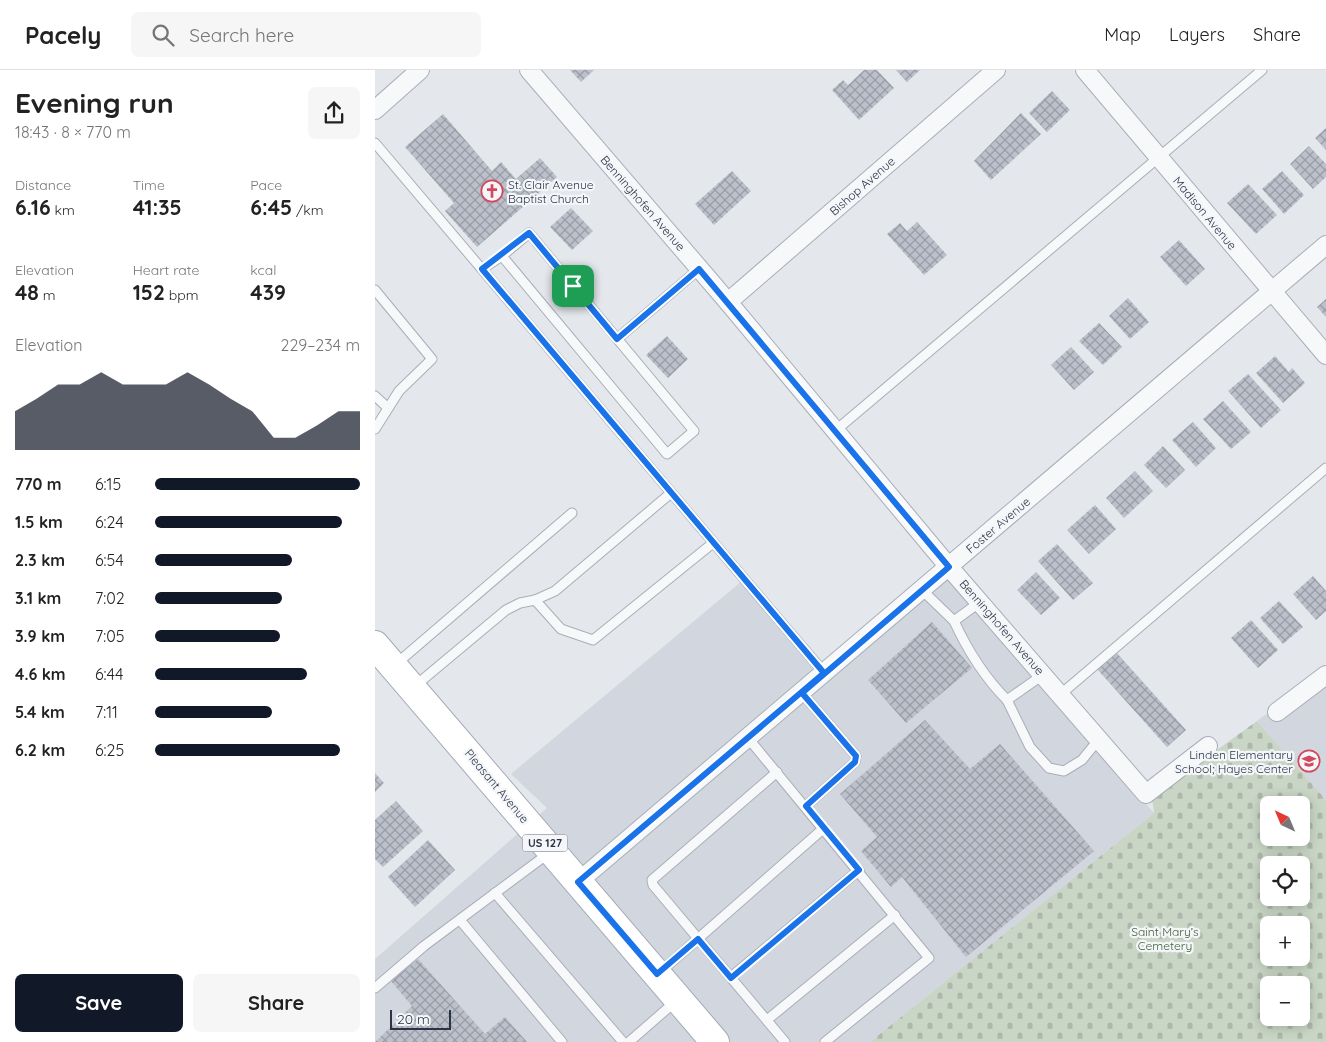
<!DOCTYPE html>
<meta charset="utf-8">
<style>
:root{--surface:#fff;--page:#f6f6f6;--text:#222;--muted:#767676;--line:#e0e0e0;--accent:#111827}
body{margin:0;font-family:Quicksand,sans-serif;background:var(--page);color:var(--text);height:100vh;display:flex;flex-direction:column;font-size:19px;white-space:nowrap}
*{box-sizing:border-box;margin:0}
p{font-size:16px;color:var(--muted)}
.icon{flex:none;width:28px;height:28px;fill:none;stroke:currentColor;stroke-width:2;stroke-linecap:round;stroke-linejoin:round}
.map{position:relative;flex:1;overflow:hidden}
.drawer{display:flex;flex-direction:column;background:var(--surface);width:375px}
.drawer>*{flex:none}
.needle{width:32px;rotate:316deg}
.controls{position:absolute;left:885px;top:726px;display:grid;gap:10px}
.controls a{display:grid;place-items:center;width:50px;height:50px;border-radius:8px;background:var(--surface);box-shadow:0 2px 12px #0003;font-size:25px}
.scale{position:absolute;left:15px;bottom:12px;width:61px;box-sizing:border-box;padding-left:5px;border:2px solid #2b3445;border-top:0;font-size:14px;line-height:18px;white-space:nowrap;color:#2b3445;-webkit-text-stroke:4px #f4f6f9;paint-order:stroke}
.pin{position:absolute;display:grid;place-items:center;width:42px;height:42px;color:#fff;margin:-21px;border-radius:10px;box-shadow:0 2px 8px #0006}
.round{display:grid;place-items:center;flex:none;width:52px;height:52px;border-radius:8px;background:var(--page)}
.overview{display:flex;align-items:center;justify-content:space-between;height:85px;padding:0 15px}
h1{font-size:28px;font-weight:700;line-height:38px}
.figures{display:grid;grid-template-columns:repeat(3,1fr);gap:8px;height:85px;padding:5px 15px}
.figures div{display:grid;align-content:center}
.figures b{font-size:21px;font-weight:700}
.figures small{font-size:14px;font-weight:400}
.figures p{font-size:14px}
.chart{height:140px;padding:10px 15px}
.chart p{display:flex;justify-content:space-between}
.chart svg{width:100%;height:90px;margin-top:5px;fill:var(--accent);opacity:.7}
.action{display:flex;gap:10px;margin-top:auto;padding:10px 15px}
.action a{flex:1;height:58px;border-radius:8px;background:var(--accent);color:#fff;font-size:20px;font-weight:700;line-height:58px;text-align:center}
.action a+a{background:var(--page);color:var(--text)}
ul{padding:0 15px;list-style:none;font-size:16px}
li{display:grid;grid-template-columns:80px 60px 1fr;align-items:center;height:38px}
li i{height:12px;border-radius:6px;background:var(--accent)}
header{display:flex;align-items:center;gap:30px;box-sizing:border-box;height:70px;padding:0 25px;background:var(--surface);border-bottom:1px solid var(--line)}
header strong{font-size:24px}
nav{display:flex;gap:28px;margin-inline-start:auto;font-size:18px}
.search{width:350px;height:45px;background:var(--page);display:flex;align-items:center;gap:12px;box-sizing:border-box;padding:0 18px;border-radius:8px;color:var(--muted);font-size:19px}
main{display:flex;flex:1;min-height:0}
.map>svg:first-child{display:block}
.built{fill:#d2d6de}
.cemetery{fill:url(#cemetery-stones);fill-rule:evenodd}
.building{fill:url(#building-cross-hatch)}
.lines{fill:none;stroke-linecap:round;stroke-linejoin:round}
.service-casing{stroke:#a9aeb7;stroke-width:11}
.minor-casing{stroke:#a9aeb7;stroke-width:20}
.primary-casing{stroke:#a3abb8;stroke-width:30}
.service{stroke:#f7f8fa;stroke-width:9}
.minor{stroke:#f7f8fa;stroke-width:18}
.primary{stroke:#fff;stroke-width:28}
.route-casing{stroke:#fff;stroke-width:10}
.route{stroke:#1a73e8;stroke-width:6}
.labels{text-anchor:middle;dominant-baseline:central;stroke-width:4.5;stroke-linejoin:round;paint-order:stroke}
.shield{fill:#f4f6f9;stroke:#676e7b;stroke-width:1}
.shield-label{font-size:11px;font-weight:bold;fill:#2b3445}
.poi-label{font-size:12px;fill:#2b3445;stroke:#f4f6f9;text-anchor:start}
.street-label{font-size:12px;fill:#2b3445;stroke:#f4f6f9}
.park-label{font-size:12px;fill:#3f6138;stroke:#f4f6f9}
</style>
<header>
<strong>Pacely</strong>
<div class="search"><svg class="icon" aria-label="search" viewBox="0 0 24 24"><circle cx="10" cy="10" r="6"/><path d="M15 15l6 6"/></svg>Search here</div>
<nav><a>Map</a><a>Layers</a><a>Share</a></nav>
</header>
<main>
<section class="drawer">
<div class="overview"><div><h1>Evening run</h1><p>18:43 · 8 × 770 m</p></div><a class="round"><svg class="icon" aria-label="share" viewBox="0 0 24 24"><path d="M12 15V3M7 8l5-5 5 5M5 13v7h14v-7"/></svg></a></div>
<div class="figures">
<div><p>Distance</p><b>6.16<small> km</small></b></div>
<div><p>Time</p><b>41:35</b></div>
<div><p>Pace</p><b>6:45<small> /km</small></b></div>
</div>
<div class="figures">
<div><p>Elevation</p><b>48<small> m</small></b></div>
<div><p>Heart rate</p><b>152<small> bpm</small></b></div>
<div><p>kcal</p><b>439</b></div>
</div>
<div class="chart"><p><span>Elevation</span>229–234 m</p>
<svg viewBox="0 0 160 44" preserveAspectRatio="none"><path d="M0 44V25L10 19L20 12L30 12L40 6L50 12L60 12L70 12L80 6L90 12L100 19L110 25L120 38L130 38L140 32L150 25L160 25V44z"/></svg>
</div>
<ul>
<li><b>770 m</b>6:15<i style="width:100%"></i></li>
<li><b>1.5 km</b>6:24<i style="width:91%"></i></li>
<li><b>2.3 km</b>6:54<i style="width:67%"></i></li>
<li><b>3.1 km</b>7:02<i style="width:62%"></i></li>
<li><b>3.9 km</b>7:05<i style="width:61%"></i></li>
<li><b>4.6 km</b>6:44<i style="width:74%"></i></li>
<li><b>5.4 km</b>7:11<i style="width:57%"></i></li>
<li><b>6.2 km</b>6:25<i style="width:90%"></i></li>
</ul>
<div class="action"><a>Save</a><a>Share</a></div>
</section>
<div class="map">
<svg width="951" height="972" viewBox="0 0 951 972">
<defs>
<pattern id="cemetery-stones" width="16" height="16" patternUnits="userSpaceOnUse" patternTransform="scale(1.25)"><rect width="16" height="16" fill="#c9d6c5"/><path d="M2 7V4a2 2 0 0 1 4 0v3zM10 15v-3a2 2 0 0 1 4 0v3z" fill="#adb8ab"/></pattern>
<pattern id="building-cross-hatch" width="8" height="8" patternUnits="userSpaceOnUse" patternTransform="scale(1.25)"><rect width="8" height="8" fill="#bbc0ca"/><path d="M0 0l8 8M0 8l8-8" fill="none" stroke="#989da6"/></pattern>
</defs>
<rect width="100%" height="100%" fill="#e4e7ec"/>
<g class="built">
<path d="M571 504 779 743 495 972H0V889L172 738 136 704 373 506 457 602Z"/>
<path d="M951 601V730L882 651Z"/>
</g>
<path class="cemetery" d="M882 651 951 730V972H495L779 743 777 727ZM894 735H926V768H894ZM894 795H926V828H894ZM894 855H926V888H894ZM894 915H926V948H894Z"/>
<g class="building">
<path d="M195 0H219L206 12Z"/>
<path d="M489 0H502L519 18 484 50 457 20 468 10 473 15Z"/>
<path d="M521 0H545L532 12Z"/>
<path d="M677 21 695 40 672 62 654 43Z"/>
<path d="M646 43 666 64 616 110 599 91Z"/>
<path d="M68 44 117 101 126 92 141 109 165 88 182 107 102 177 70 141 79 133 30 77Z"/>
<path d="M951 58V80L940 68Z"/>
<path d="M934 76 951 94V107L938 119 915 94Z"/>
<path d="M357 101 376 121 339 155 320 134Z"/>
<path d="M907 101 929 125 909 144 887 119Z"/>
<path d="M873 114 902 145 881 164 852 133Z"/>
<path d="M196 138 218 161 197 180 175 157Z"/>
<path d="M542 152 572 185 549 205 512 164 525 153 532 161Z"/>
<path d="M804 170 830 199 811 216 785 187Z"/>
<path d="M753 228 774 252 755 269 734 246Z"/>
<path d="M951 229V247L942 237Z"/>
<path d="M724 253 747 277 728 295 704 271Z"/>
<path d="M292 266 313 289 293 308 271 285Z"/>
<path d="M696 277 719 302 699 320 676 295Z"/>
<path d="M900 286 914 302 917 298 930 313 908 333 881 303Z"/>
<path d="M873 304 906 340 886 358 853 321Z"/>
<path d="M848 331 876 362 856 379 828 349Z"/>
<path d="M818 352 841 378 821 397 797 370Z"/>
<path d="M788 376 810 400 791 418 769 395Z"/>
<path d="M760 401 778 421 749 448 731 428Z"/>
<path d="M720 435 741 459 714 484 692 460Z"/>
<path d="M682 474 718 513 698 530 663 491Z"/>
<path d="M661 502 685 528 666 545 642 520Z"/>
<path d="M938 506 951 521V541L941 550 918 524Z"/>
<path d="M904 531 928 557 908 574 885 548Z"/>
<path d="M876 550 903 580 883 598 856 568Z"/>
<path d="M557 552 597 598 531 653 493 610Z"/>
<path d="M741 582 811 660 792 677 722 599Z"/>
<path d="M550 650 595 699 625 674 719 781 591 887 527 807 516 817 486 781 502 767 465 724Z"/>
<path d="M0 703 9 713 0 722Z"/>
<path d="M21 731 48 761 8 797 0 789V750Z"/>
<path d="M53 770 80 800 40 837 13 807Z"/>
<path d="M43 889 110 964 130 947 152 972H0L37 936 16 911Z"/>
</g>
<g class="lines">
<g class="service-casing">
<g id="service">
<path d="M0 73 449 603"/>
<path d="M154 163 319 361 292 384 127 186Z"/>
<path d="M107 199 127 186"/>
<path d="M0 220 57 289 24 321 0 359"/>
<path d="M242 269 324 199"/>
<path d="M0 326 13 338"/>
<path d="M460 361 887 0"/>
<path d="M547 520 579 551"/>
<path d="M160 530 180 521 296 423"/>
<path d="M605 532 579 551C592 579 610 608 632 630L669 604"/>
<path d="M21 594 197 443"/>
<path d="M40 616 131 540 145 533 160 530 186 559 218 570 338 473"/>
<path d="M427 623 481 686 480 692 431 736"/>
<path d="M686 624 951 398"/>
<path d="M632 630 655 677 674 698 689 701 707 690 724 669"/>
<path d="M373 668 554 888 450 972"/>
<path d="M402 702 277 810 278 815 410 972"/>
<path d="M120 823 248 972"/>
<path d="M85 850 187 972"/>
<path d="M284 903 449 758"/>
<path d="M356 907 484 800"/>
<path d="M0 918 49 876 174 783"/>
<path d="M392 950 520 845"/>
<path d="M254 972 301 931"/>
</g>
</g>
<g class="minor-casing">
<g id="minor">
<path d="M154 0 353 232 574 497 771 724 833 676"/>
<path d="M710 0 951 285"/>
<path d="M0 40 45 0"/>
<path d="M353 232 621 0"/>
<path d="M902 642 951 605"/>
<path d="M203 812 951 175"/>
</g>
</g>
<g class="primary-casing">
<path id="primary" d="M0 575 340 972"/>
</g>
<use href="#service" class="service"/>
<use href="#minor" class="minor"/>
<use href="#primary" class="primary"/>
</g>
<g class="lines">
<g class="route-casing">
<path id="route" d="M198 216 154 163 107 199 449 603 203 812 282 904 323 869 356 908 484 800 431 736 480 692 481 686 427 623 574 497 324 199 242 269 198 216"/>
</g>
<use href="#route" class="route"/>
</g>
<defs>
<g id="church-ring" transform="scale(1.125)"><circle r="9.5" fill="#f4f6f9" stroke="#d1495b" stroke-width="1.5"/><path d="M-1.2-6h2.4v3.5h3.3v2.4h-3.3V6h-2.4V-.1h-3.3v-2.4h3.3Z" fill="#d1495b"/></g>
<g id="school-ring" transform="scale(1.125)"><circle r="9.5" fill="#f4f6f9" stroke="#d1495b" stroke-width="1.5"/><path d="M0-5L7-2L0 1L-7-2ZM-4 1L0 2.5L4 1V4Q0 6-4 4Z" fill="#d1495b"/></g>
</defs>
<g fill-rule="evenodd">
<use href="#church-ring" x="117" y="121"/>
<use href="#school-ring" x="934" y="691"/>
</g>
<g class="labels">
<rect class="shield" x="147.5" y="764.5" width="45" height="17" rx="4"/>
<g class="shield-label">
<text x="170" y="773">US 127</text>
</g>
<g class="poi-label">
<text x="133" y="114">St. Clair Avenue<tspan x="133" dy="14">Baptist Church</tspan></text>
<text x="918" y="684" text-anchor="end">Linden Elementary<tspan x="918" dy="14">School; Hayes Center</tspan></text>
</g>
<g class="street-label">
<text transform="translate(487 116) rotate(-41)">Bishop Avenue</text>
<text transform="translate(268 133) rotate(49)">Benninghofen Avenue</text>
<text transform="translate(830 143) rotate(50)">Madison Avenue</text>
<text transform="translate(623 455) rotate(-40)">Foster Avenue</text>
<text transform="translate(627 557) rotate(49)">Benninghofen Avenue</text>
<text transform="translate(122 716) rotate(50)">Pleasant Avenue</text>
</g>
<g class="park-label">
<text x="790" y="861">Saint Mary’s<tspan x="790" dy="14">Cemetery</tspan></text>
</g>
</g>
</svg>
<div class="controls">
<a><svg class="needle" viewBox="-14 -14 28 28"><path d="M0-13l5 13h-10z" fill="#e53935"/><path d="M0 13l5-13h-10z" fill="#767676"/></svg></a>
<a><svg class="icon" aria-label="locate" viewBox="0 0 24 24"><circle cx="12" cy="12" r="6"/><path d="M12 2v4M12 18v4M2 12h4M18 12h4"/></svg></a>
<a>+</a>
<a>−</a>
</div>
<div class="scale">20 m</div>
<div class="pin" style="left:198px;top:216px;background:#1e9e55"><svg class="icon" aria-label="arrive" viewBox="0 0 24 24"><path d="M6 21V4h12l-3 4 3 4H6"/></svg></div>
</div>
</main>
